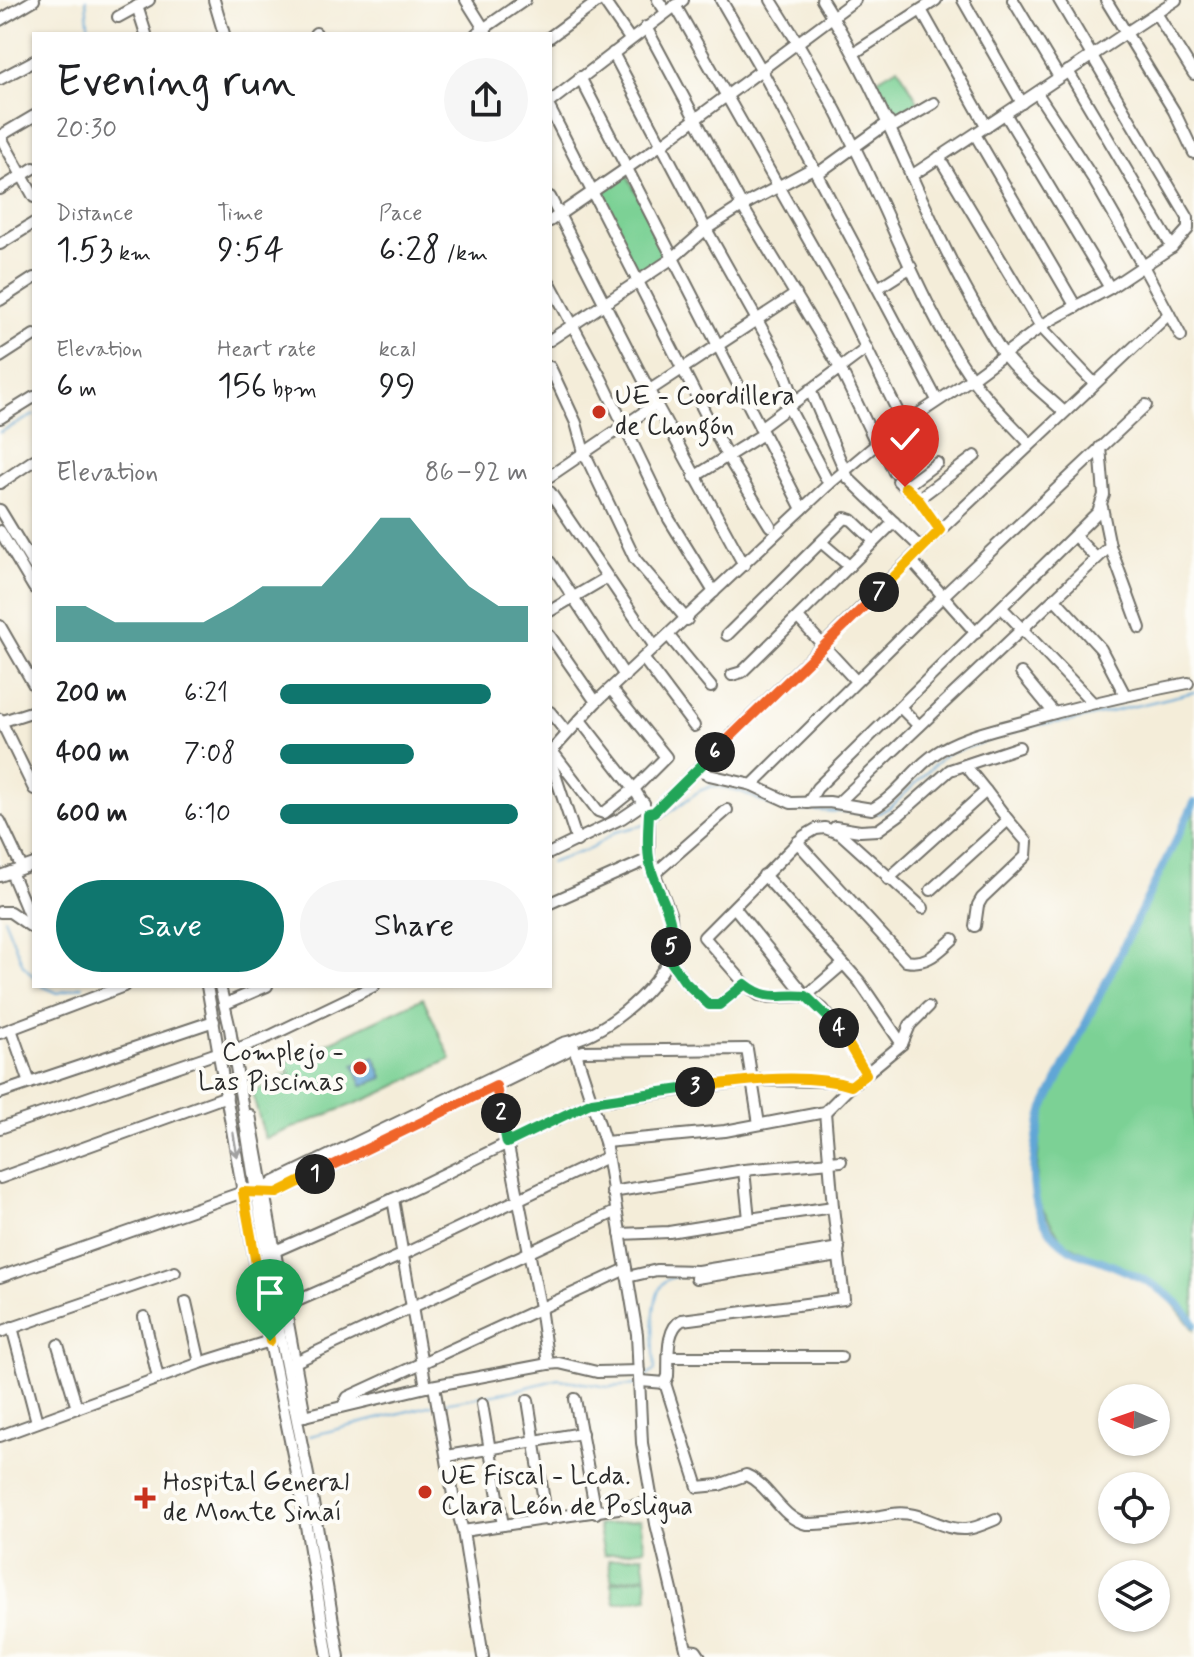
<!DOCTYPE html>
<meta charset="utf-8">
<style>
:root{--surface:#fff;--page:#f6f6f6;--text:#202124;--muted:#757577;--accent:#0f766e}
body{margin:0;font-family:Mynerve,sans-serif;background:var(--page);color:var(--text);height:100vh;display:flex;flex-direction:column;font-size:30px;white-space:nowrap}
*{box-sizing:border-box;margin:0}
p{font-size:26px;color:var(--muted)}
.icon{flex:none;width:44px;height:44px;fill:none;stroke:currentColor;stroke-width:2;stroke-linecap:round;stroke-linejoin:round}
.map{position:relative;flex:1;overflow:hidden}
.side{position:absolute;left:32px;top:32px;width:520px;height:956px;display:flex;flex-direction:column;background:var(--surface);border-radius:0px;box-shadow:0 2px 6px #0004}
.side>*{flex:none}
.needle{width:52px;rotate:272deg}
.tools{position:absolute;left:1098px;top:1384px;display:grid;gap:16px}
.tools a{display:grid;place-items:center;width:72px;height:72px;border-radius:50%;background:var(--surface);box-shadow:0 2px 6px #0004;font-size:40px}
.pin{position:absolute;display:grid;place-items:center;width:68px;height:68px;color:#fff;margin:-82px -34px;border-radius:50% 50% 50% 0;rotate:-45deg;box-shadow:0 0 8px #0007}
.pin .icon{rotate:45deg}
.km{position:absolute;width:40px;height:40px;margin:-20px;border-radius:50%;background:#222;color:#fff;font-size:22px;line-height:40px;text-align:center}
.round{display:grid;place-items:center;flex:none;width:84px;height:84px;border-radius:42px;background:var(--page)}
.overview{display:flex;align-items:center;justify-content:space-between;height:136px;padding:0 24px}
h1{font-size:44px;font-weight:600;line-height:60px}
.stats{display:grid;grid-template-columns:repeat(3,1fr);gap:12px;height:136px;padding:8px 24px}
.stats div{display:grid;align-content:center}
.stats b{font-size:34px;font-weight:600}
.stats small{font-size:22px;font-weight:400}
.stats p{font-size:22px}
.chart{height:224px;padding:16px 24px}
.chart p{display:flex;justify-content:space-between}
.chart svg{width:100%;height:144px;margin-top:8px;fill:var(--accent);opacity:.7}
.action{display:flex;gap:16px;margin-top:auto;padding:16px 24px}
.action a{flex:1;height:92px;border-radius:48px;background:var(--accent);color:#fff;font-size:32px;font-weight:600;line-height:92px;text-align:center}
.action a+a{background:var(--page);color:var(--text)}
ul{padding:0 24px;list-style:none;font-size:26px}
li{display:grid;grid-template-columns:128px 96px 1fr;align-items:center;height:60px}
li i{height:20px;border-radius:10px;background:var(--accent)}
.map>svg:first-child{display:block}
.green{fill:#7bd195;stroke:#537e60;stroke-width:2}
.water{fill:#60a6d6;stroke:#466880;stroke-width:2}
.lines{fill:none;stroke-linecap:round;stroke-linejoin:round}
.stream{stroke:#60a6d6;stroke-width:2}
.canal{stroke:#60a6d6;stroke-width:8}
.minor-casing{stroke:#716f68;stroke-width:14}
.minor{stroke:#fff;stroke-width:10}
.oneway{stroke:#a0a0a0}
.split-1-casing{stroke:#fff;stroke-width:16}
.split-2-casing{stroke:#fff;stroke-width:16}
.split-3-casing{stroke:#fff;stroke-width:16}
.split-4-casing{stroke:#fff;stroke-width:16}
.split-5-casing{stroke:#fff;stroke-width:16}
.split-6-casing{stroke:#fff;stroke-width:16}
.split-7-casing{stroke:#fff;stroke-width:16}
.split-8-casing{stroke:#fff;stroke-width:16}
.split-1{stroke:#f5b400;stroke-width:10}
.split-2{stroke:#f0652b;stroke-width:10}
.split-3{stroke:#22a559;stroke-width:10}
.split-4{stroke:#f5b400;stroke-width:10}
.split-5{stroke:#22a559;stroke-width:10}
.split-6{stroke:#22a559;stroke-width:10}
.split-7{stroke:#f0652b;stroke-width:10}
.split-8{stroke:#f5b400;stroke-width:10}
.poi-dot{fill:#c8321e;stroke:#fdfcf7;stroke-width:3}
.labels{text-anchor:middle;dominant-baseline:central;stroke-width:8;stroke-linejoin:round;paint-order:stroke}
.poi-label{font-size:26px;fill:#2b2b2b;stroke:#fdfcf7;text-anchor:start}
</style>
<div class="map">
<svg width="1194" height="1657" viewBox="0 0 1194 1657">
<rect width="100%" height="100%" fill="#fdfcf7"/>
<filter id="ink" filterUnits="userSpaceOnUse"><feTurbulence type="fractalNoise" baseFrequency=".0125" numOctaves="2"/><feDisplacementMap in="SourceGraphic" scale="16" xChannelSelector="R" yChannelSelector="G"/><feConvolveMatrix kernelMatrix="1 2 1 2 8 2 1 2 1" color-interpolation-filters="sRGB"/></filter>
<filter id="wash" filterUnits="userSpaceOnUse"><feTurbulence type="fractalNoise" baseFrequency=".006" numOctaves="4" result="noise"/><feDisplacementMap in="SourceGraphic" scale="32" xChannelSelector="R" yChannelSelector="G"/><feGaussianBlur stdDeviation="1.8" result="paint"/><feColorMatrix in="noise" values="0 0 0 0 0 0 0 0 0 0 0 0 0 0 0 0 0 1.4 0 .05"/><feComposite in="paint" operator="in"/></filter>
<g filter="url(#wash)">
<rect width="100%" height="100%" fill="#f4edd9"/>
<g class="green">
<path d="M898 67 919 103 896 116 876 80Z"/>
<path d="M626 173 670 256 640 276 597 193Z"/>
<path d="M1194 803V1330L1164 1292 1062 1241 1035 1197 1041 1119Z"/>
<path d="M423 998 451 1059 377 1095 265 1139 252 1092 290 1074 285 1063Z"/>
<path d="M640 1520 645 1549 604 1555 598 1525Z"/>
<path d="M643 1555 646 1576 612 1581 608 1560Z"/>
<path d="M646 1577 648 1598 615 1603 611 1583Z"/>
</g>
<path class="water" d="M375 1057 383 1078 362 1086 354 1065Z"/>
<g class="lines">
<g class="stream">
<path d="M86 0 89 34"/>
<path d="M0 432 34 415"/>
<path d="M655 823 699 791 712 786 740 791 774 807 789 810 879 813 892 806 946 754 1036 725 1072 721 1194 692"/>
<path d="M550 863 592 848 615 832 644 825"/>
<path d="M4 918 23 965 34 977"/>
<path d="M42 986 58 993 83 986"/>
<path d="M647 1376 655 1370C654 1349 649 1303 662 1285 667 1277 676 1277 685 1276"/>
<path d="M443 1403 511 1391 559 1379 608 1387 636 1385"/>
<path d="M310 1436 432 1405"/>
</g>
<path class="canal" d="M1194 803 1044 1108C1031 1156 1020 1217 1070 1249 1078 1254 1090 1257 1099 1260 1136 1275 1173 1289 1194 1324"/>
</g>
</g>
<g filter="url(#ink)">
<g class="lines">
<g class="minor-casing">
<g id="minor">
<path d="M214 0 224 34"/>
<path d="M466 0 486 32"/>
<path d="M603 0 630 39"/>
<path d="M658 0 666 12"/>
<path d="M721 0 761 69 937 400"/>
<path d="M771 0C802 48 830 97 855 148 893 223 922 306 970 376 986 400 1010 422 1030 444"/>
<path d="M822 0C883 95 917 202 972 300 982 317 991 336 1003 353 1019 375 1044 393 1064 412"/>
<path d="M963 0 1022 103"/>
<path d="M1013 0 1059 77"/>
<path d="M1059 0 1188 218V229L1172 247"/>
<path d="M1106 0 1174 111 1194 153"/>
<path d="M675 5 841 297 904 424"/>
<path d="M137 6 146 34"/>
<path d="M921 10 987 127"/>
<path d="M1156 13 1194 74"/>
<path d="M118 17 149 0"/>
<path d="M0 20 34 0"/>
<path d="M646 27 742 206 840 368 877 445"/>
<path d="M315 34 316 33"/>
<path d="M476 34 525 0"/>
<path d="M550 37 600 0"/>
<path d="M613 53 706 229 780 361 795 401"/>
<path d="M854 53 936 0"/>
<path d="M580 77 802 509"/>
<path d="M0 79 34 61"/>
<path d="M1037 93 1092 177 1143 266 1172 247 1068 71"/>
<path d="M550 102 683 0"/>
<path d="M550 109 727 456 770 526"/>
<path d="M1006 115 1110 288 1143 266 1181 336"/>
<path d="M891 128 934 103"/>
<path d="M0 136 34 197"/>
<path d="M0 136 34 116"/>
<path d="M976 136 1076 307"/>
<path d="M939 157 1041 327 1094 383"/>
<path d="M817 174 889 122"/>
<path d="M911 176C1000 118 1087 58 1176 0"/>
<path d="M0 189 34 168"/>
<path d="M550 197 656 404 744 565"/>
<path d="M550 221 662 144 855 0"/>
<path d="M0 244 34 223"/>
<path d="M550 283 601 378 669 519 714 592"/>
<path d="M878 288 911 267"/>
<path d="M0 300 34 278"/>
<path d="M550 340 673 258 706 229 742 206 813 168"/>
<path d="M0 357 34 335"/>
<path d="M550 367 576 423 584 452 635 559 687 620"/>
<path d="M650 390 796 294"/>
<path d="M810 390 848 478 922 549"/>
<path d="M788 406 829 484"/>
<path d="M0 418 34 397"/>
<path d="M760 428 867 348"/>
<path d="M880 441 894 472"/>
<path d="M550 476 656 404"/>
<path d="M694 477 763 434"/>
<path d="M898 481 918 499 940 530"/>
<path d="M0 483 34 460"/>
<path d="M905 487 937 463"/>
<path d="M550 492 655 647"/>
<path d="M918 499 975 456"/>
<path d="M0 510 34 566"/>
<path d="M0 531 34 588"/>
<path d="M1075 536 1096 558"/>
<path d="M822 543 849 566"/>
<path d="M1110 546 1140 628"/>
<path d="M911 560 976 633"/>
<path d="M550 562 625 676"/>
<path d="M1055 599 1101 649 1125 695"/>
<path d="M1002 608 1093 703"/>
<path d="M550 611 606 578"/>
<path d="M798 618 856 681"/>
<path d="M0 626 34 685"/>
<path d="M668 635 711 687"/>
<path d="M727 635 845 518 852 520 874 541"/>
<path d="M550 636 596 702"/>
<path d="M643 658 694 726"/>
<path d="M1021 673 1054 713"/>
<path d="M732 675 742 672 894 522"/>
<path d="M901 708 919 726"/>
<path d="M550 712 567 733"/>
<path d="M0 719 34 789"/>
<path d="M580 720 634 789 649 813V859L671 916 672 942 669 959 685 982 709 1005H719L745 984"/>
<path d="M0 722 34 711"/>
<path d="M552 751 598 811 604 813 634 789 666 757 611 689"/>
<path d="M550 753 596 702 829 484 890 433 971 379 1049 321 1110 288"/>
<path d="M550 759 577 841"/>
<path d="M966 766 986 791"/>
<path d="M698 768 709 775 752 785 791 803 829 802 872 809C899 795 915 765 941 750 965 736 995 729 1022 722 1077 706 1132 694 1188 683"/>
<path d="M752 785 943 596 1146 405"/>
<path d="M808 803 817 788 1098 512 1104 495 1100 447"/>
<path d="M838 803 1110 546 1102 507"/>
<path d="M649 813 654 812 940 530 1169 314"/>
<path d="M0 821 22 868"/>
<path d="M835 827 860 831 878 830 899 815 950 770 1019 747"/>
<path d="M797 842 906 961C927 965 938 952 953 939"/>
<path d="M550 853 622 818 644 803"/>
<path d="M11 872 34 927"/>
<path d="M653 875 727 810"/>
<path d="M764 875 859 981 902 1044"/>
<path d="M0 876 34 864"/>
<path d="M888 879 986 791 1008 820 931 890"/>
<path d="M550 903 649 859"/>
<path d="M735 908 806 996 823 1009 843 1034 866 1074"/>
<path d="M0 912H10L33 928"/>
<path d="M975 926 978 905 982 898 1026 856 1027 842 1008 820"/>
<path d="M843 964 806 996 769 997 759 995 745 984 704 937 804 836 816 829 825 828 841 834 923 908"/>
<path d="M207 986 264 1313 299 1484 328 1657"/>
<path d="M220 986 230 1029 275 1310 310 1485 339 1657"/>
<path d="M225 1004 267 986"/>
<path d="M11 1029 30 1083"/>
<path d="M0 1033 124 986"/>
<path d="M572 1041 605 1142 637 1334 642 1443 656 1524 688 1657"/>
<path d="M232 1051 270 1036 374 986"/>
<path d="M576 1054 583 1051 747 1049 759 1124"/>
<path d="M496 1086 540 1307 548 1364"/>
<path d="M0 1093 214 1021"/>
<path d="M250 1115 305 1416"/>
<path d="M0 1128 220 1052"/>
<path d="M605 1142 725 1131 825 1112 851 1086 902 1044 910 1025 928 1007"/>
<path d="M744 1170 749 1219 833 1207"/>
<path d="M0 1178 227 1096"/>
<path d="M263 1191 274 1182 563 1043C604 1035 650 996 669 959"/>
<path d="M612 1192 744 1170 841 1161"/>
<path d="M393 1199 426 1387"/>
<path d="M620 1234 669 1232 749 1219"/>
<path d="M266 1255 393 1199 592 1102 752 1080 828 1081 851 1086"/>
<path d="M0 1277 243 1192 277 1193 567 1051 572 1041"/>
<path d="M627 1277 657 1270 698 1271 839 1248"/>
<path d="M696 1278 839 1256"/>
<path d="M186 1302 200 1363"/>
<path d="M281 1308 402 1255 607 1157"/>
<path d="M144 1317 158 1378"/>
<path d="M12 1327 37 1422"/>
<path d="M0 1332 175 1272"/>
<path d="M58 1345 77 1408"/>
<path d="M670 1357H841"/>
<path d="M291 1364 615 1212"/>
<path d="M641 1381 665 1383 668 1376C669 1359 665 1329 682 1320L844 1299 833 1207 825 1112"/>
<path d="M665 1383 698 1487 719 1485 746 1475C771 1486 779 1517 806 1524 835 1524 865 1519 893 1514 920 1509 941 1531 966 1529 977 1528 986 1523 996 1519"/>
<path d="M434 1386 453 1495 463 1531 483 1657"/>
<path d="M575 1399 596 1513"/>
<path d="M528 1400 547 1520"/>
<path d="M482 1404 503 1525"/>
<path d="M343 1406 348 1397 626 1269"/>
<path d="M300 1417 426 1387 548 1364 559 1363 597 1372 639 1371"/>
<path d="M0 1436 200 1363 270 1341"/>
<path d="M447 1456 582 1433"/>
<path d="M463 1531 652 1503"/>
<path d="M687 1650 696 1651 700 1657"/>
</g>
</g>
<use href="#minor" class="minor"/>
</g>
<defs><path id="oneway-shaft" d="M-6 0H5M1.5-3L5.5 0L1.5 3" fill="none" stroke-width="1.6" stroke-linecap="round" stroke-linejoin="round" transform="scale(2)"/></defs>
<use class="oneway" href="#oneway-shaft" transform="translate(235 1145) rotate(80)"/>
</g>
<g class="lines" filter="url(#ink)">
<g class="split-1-casing">
<path id="split-1" d="M270 1341 243 1192 277 1193 315 1174"/>
</g>
<g class="split-2-casing">
<path id="split-2" d="M315 1174 496 1086 501 1113"/>
</g>
<g class="split-3-casing">
<path id="split-3" d="M501 1113 507 1143 592 1102 695 1087"/>
</g>
<g class="split-4-casing">
<path id="split-4" d="M695 1087C743 1081 804 1072 851 1086L866 1074 839 1028"/>
</g>
<g class="split-5-casing">
<path id="split-5" d="M671 947 669 959 685 982 709 1005H719L745 984C769 1003 779 993 806 996L839 1028"/>
</g>
<g class="split-6-casing">
<path id="split-6" d="M671 947C676 918 660 898 652 872 646 853 648 833 649 813L654 812 715 752"/>
</g>
<g class="split-7-casing">
<path id="split-7" d="M715 752 879 592"/>
</g>
<g class="split-8-casing">
<path id="split-8" d="M879 592 940 530 918 499 905 487"/>
</g>
<use href="#split-1" class="split-1"/>
<use href="#split-2" class="split-2"/>
<use href="#split-3" class="split-3"/>
<use href="#split-4" class="split-4"/>
<use href="#split-5" class="split-5"/>
<use href="#split-6" class="split-6"/>
<use href="#split-7" class="split-7"/>
<use href="#split-8" class="split-8"/>
</g>
<g class="poi-dot">
<circle cx="599" cy="412" r="8"/>
<circle cx="360" cy="1068" r="8"/>
<circle cx="425" cy="1492" r="8"/>
<path d="M141 1486h8v8h8v8h-8v8h-8v-8h-8v-8h8z"/>
</g>
<g class="labels">
<g class="poi-label">
<text x="615" y="397">UE - Coordillera<tspan x="615" dy="30">de Chongón</tspan></text>
<text x="344" y="1053" text-anchor="end">Complejo -<tspan x="344" dy="30">Las Piscinas</tspan></text>
<text x="441" y="1477">UE Fiscal - Lcda.<tspan x="441" dy="30">Clara León de Posligua</tspan></text>
<text x="163" y="1483">Hospital General<tspan x="163" dy="30">de Monte Sinaí</tspan></text>
</g>
</g>
</svg>
<div class="tools">
<a><svg class="needle" viewBox="-14 -14 28 28"><path d="M0-13l5 13h-10z" fill="#e53935"/><path d="M0 13l5-13h-10z" fill="#757577"/></svg></a>
<a><svg class="icon" aria-label="locate" viewBox="0 0 24 24"><circle cx="12" cy="12" r="6"/><path d="M12 2v4M12 18v4M2 12h4M18 12h4"/></svg></a>
<a><svg class="icon" aria-label="layers" viewBox="0 0 24 24"><path d="M12 4l9 5-9 5-9-5zM3 14l9 5 9-5"/></svg></a>
</div>
<div class="pin" style="left:270px;top:1341px;background:#1e9e55"><svg class="icon" aria-label="arrive" viewBox="0 0 24 24"><path d="M6 21V4h12l-3 4 3 4H6"/></svg></div>
<div class="pin" style="left:905px;top:487px;background:#d93025"><svg class="icon" aria-label="check" viewBox="0 0 24 24"><path d="M5 12l5 5 9-10"/></svg></div>
<b class="km" style="left:315px;top:1174px">1</b>
<b class="km" style="left:501px;top:1113px">2</b>
<b class="km" style="left:695px;top:1087px">3</b>
<b class="km" style="left:839px;top:1028px">4</b>
<b class="km" style="left:671px;top:947px">5</b>
<b class="km" style="left:715px;top:752px">6</b>
<b class="km" style="left:879px;top:592px">7</b>
<section class="side">
<div class="overview"><div><h1>Evening run</h1><p>20:30</p></div><a class="round"><svg class="icon" aria-label="share" viewBox="0 0 24 24"><path d="M12 15V3M7 8l5-5 5 5M5 13v7h14v-7"/></svg></a></div>
<div class="stats">
<div><p>Distance</p><b>1.53<small> km</small></b></div>
<div><p>Time</p><b>9:54</b></div>
<div><p>Pace</p><b>6:28<small> /km</small></b></div>
</div>
<div class="stats">
<div><p>Elevation</p><b>6<small> m</small></b></div>
<div><p>Heart rate</p><b>156<small> bpm</small></b></div>
<div><p>kcal</p><b>99</b></div>
</div>
<div class="chart"><p><span>Elevation</span>86–92 m</p>
<svg viewBox="0 0 160 44" preserveAspectRatio="none"><path d="M0 44V33L10 33L20 38L30 38L40 38L50 38L60 33L70 27L80 27L90 27L100 17L110 6L120 6L130 17L140 27L150 33L160 33V44z"/></svg>
</div>
<ul>
<li><b>200 m</b>6:21<i style="width:85%"></i></li>
<li><b>400 m</b>7:08<i style="width:54%"></i></li>
<li><b>600 m</b>6:10<i style="width:96%"></i></li>
</ul>
<div class="action"><a>Save</a><a>Share</a></div>
</section>
</div>
